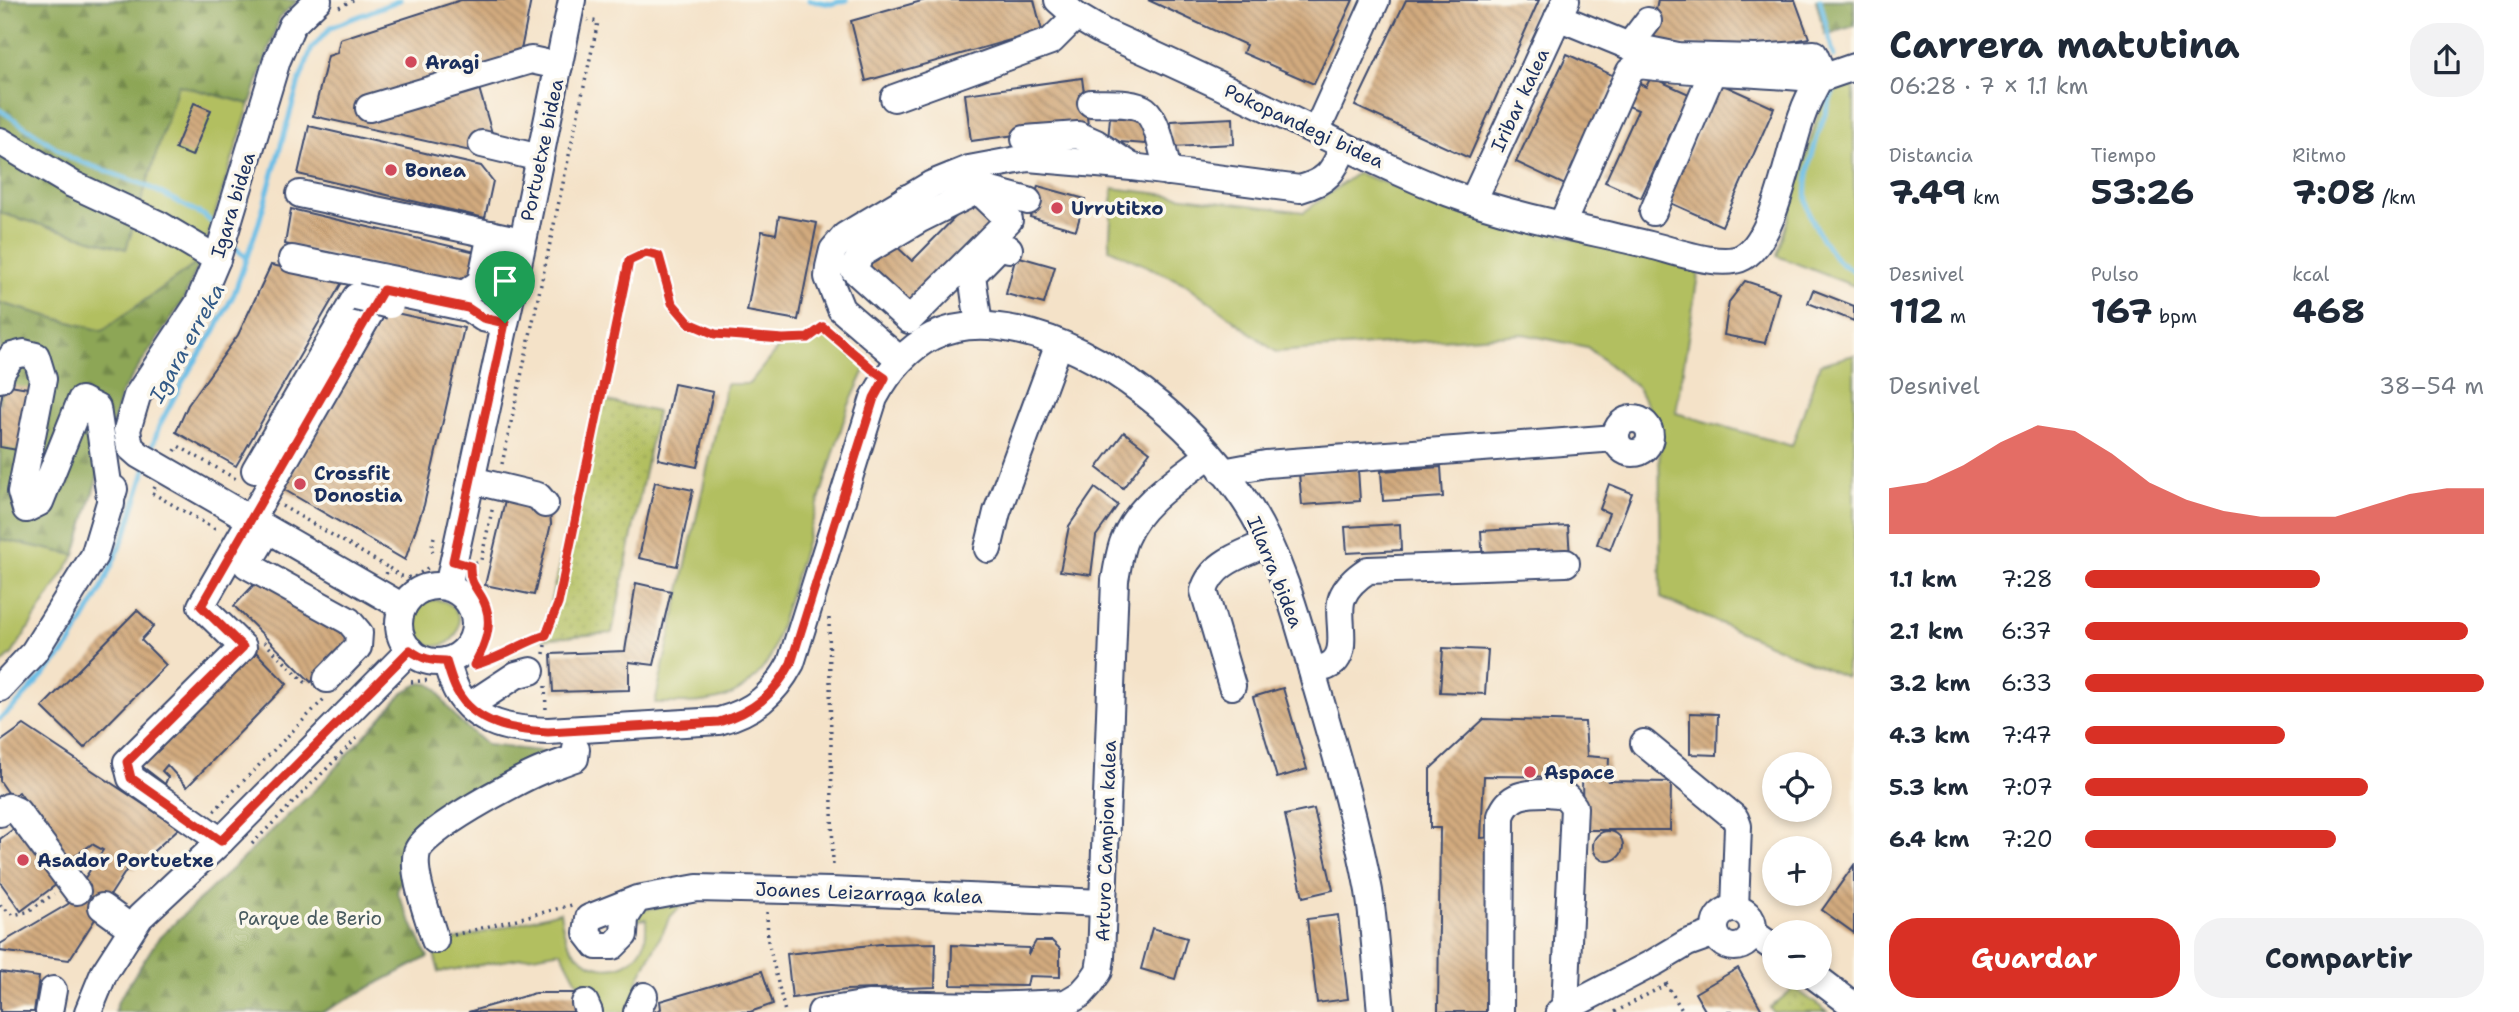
<!DOCTYPE html>
<html lang="es">
<meta charset="utf-8">
<style>
:root{--surface:#fff;--page:#f2f2f3;--text:#1f2937;--muted:#747a83;--accent:#d93025}
body{margin:0;font-family:"Shantell Sans",sans-serif;background:var(--page);color:var(--text);height:100vh;display:flex;flex-direction:column;font-size:26px;white-space:nowrap}
*{box-sizing:border-box;margin:0}
p{font-size:23px;color:var(--muted)}
.icon{flex:none;width:38px;height:38px;fill:none;stroke:currentColor;stroke-width:2;stroke-linecap:round;stroke-linejoin:round}
.map{position:relative;flex:1;overflow:hidden}
.drawer{display:flex;flex-direction:column;background:var(--surface);width:665px}
.drawer>*{flex:none}
.buttons{position:absolute;left:1762px;top:752px;display:grid;gap:14px}
.buttons a{display:grid;place-items:center;width:70px;height:70px;border-radius:50%;background:var(--surface);box-shadow:0 4px 10px #0003;font-size:35px}
.pin{position:absolute;display:grid;place-items:center;width:60px;height:60px;color:#fff;margin:-72px -30px;border-radius:50% 50% 50% 0;rotate:-45deg;box-shadow:0 0 7px #0007}
.pin .icon{rotate:45deg}
.round{display:grid;place-items:center;flex:none;width:74px;height:74px;border-radius:28px;background:var(--page)}
.head{display:flex;align-items:center;justify-content:space-between;height:119px;padding:0 35px}
h1{font-size:38px;font-weight:700;line-height:52px}
.stats{display:grid;grid-template-columns:repeat(3,1fr);gap:10px;height:119px;padding:7px 35px}
.stats div{display:grid;align-content:center}
.stats b{font-size:35px;font-weight:700}
.stats small{font-size:19px;font-weight:400}
.stats p{font-size:19px}
.chart{height:196px;padding:14px 35px}
.chart p{display:flex;justify-content:space-between}
.chart svg{width:100%;height:126px;margin-top:7px;fill:var(--accent);opacity:.7}
.cta{display:flex;gap:14px;margin-top:auto;padding:14px 35px}
.cta a{flex:1;height:80px;border-radius:28px;background:var(--accent);color:#fff;font-size:28px;font-weight:700;line-height:80px;text-align:center}
.cta a+a{background:var(--page);color:var(--text)}
ul{padding:0 35px;list-style:none;font-size:23px}
li{display:grid;grid-template-columns:112px 84px 1fr;align-items:center;height:52px}
li i{height:18px;border-radius:9px;background:var(--accent)}
main{display:flex;flex:1;min-height:0}
.map>svg:first-child{display:block}
.green{fill:#b2bf60;stroke:#66775f;stroke-width:2}
.forest{fill:url(#forest-firs);stroke:#546a5a;stroke-width:2}
.park{fill:url(#park-dots);stroke:#66775f;stroke-width:2}
.lines{fill:none;stroke-linecap:round;stroke-linejoin:round}
.stream{stroke:#6abee6;stroke-width:5}
.building{fill:url(#building-back-hatch)}
.minor-casing{stroke:#3c4a6e;stroke-width:30}
.path{stroke:#3c4a6e;stroke-width:3.5;stroke-dasharray:2 5;stroke-linecap:butt}
.minor{stroke:#fff;stroke-width:26}
.minor-bridge-casing{stroke:#3c4a6e;stroke-width:30;stroke-linecap:butt}
.minor-bridge{stroke:#fff;stroke-width:26}
.route-casing{stroke:#fff;stroke-width:14}
.route{stroke:#d93025;stroke-width:9}
.poi-dot{fill:#d1495b;stroke:#fbf7ec;stroke-width:2.5}
.labels{text-anchor:middle;dominant-baseline:central;stroke-width:7;stroke-linejoin:round;paint-order:stroke}
.poi-label{font-size:19px;font-weight:bold;fill:#1b2f5e;stroke:#fbf7ec;text-anchor:start}
.street-label{font-size:19px;fill:#1b2f5e;stroke:#fbf7ec}
.park-label{font-size:19px;fill:#485a5f;stroke:#fbf7ec}
.water-label{font-size:21px;font-style:italic;fill:#335a87;stroke:#fbf7ec}
</style>
<main>
<div class="map">
<svg width="1854" height="1012" viewBox="0 0 1854 1012">
<defs>
<pattern id="forest-firs" width="22" height="20" patternUnits="userSpaceOnUse" patternTransform="scale(1.75)"><rect width="22" height="20" fill="#8da656"/><path d="M5 1l3.5 6h-7zM16 11l3.5 6h-7z" fill="#72884a"/></pattern>
<pattern id="park-dots" width="8" height="8" patternUnits="userSpaceOnUse" patternTransform="scale(1.75)"><rect width="8" height="8" fill="#b2bf60"/><path d="M2 2h.1M6 6h.1" fill="none" stroke="#98a456" stroke-width="1.8" stroke-linecap="round"/></pattern>
<pattern id="building-back-hatch" width="6" height="6" patternUnits="userSpaceOnUse" patternTransform="scale(1.75)"><rect width="6" height="6" fill="#d2aa7e"/><path d="M-1 5l2 2M0 0l6 6M5-1l2 2" fill="none" stroke="#aa8b6a"/></pattern>
</defs>
<rect width="100%" height="100%" fill="#fbf7ec"/>
<filter id="ink" filterUnits="userSpaceOnUse"><feTurbulence type="fractalNoise" baseFrequency=".0143" numOctaves="2"/><feDisplacementMap in="SourceGraphic" scale="14" xChannelSelector="R" yChannelSelector="G"/><feConvolveMatrix kernelMatrix="1 2 1 2 8 2 1 2 1" color-interpolation-filters="sRGB"/></filter>
<filter id="wash" filterUnits="userSpaceOnUse"><feTurbulence type="fractalNoise" baseFrequency=".00686" numOctaves="4" result="noise"/><feDisplacementMap in="SourceGraphic" scale="28" xChannelSelector="R" yChannelSelector="G"/><feGaussianBlur stdDeviation="1.57" result="paint"/><feColorMatrix in="noise" values="0 0 0 0 0 0 0 0 0 0 0 0 0 0 0 0 0 1.4 0 .05"/><feComposite in="paint" operator="in"/></filter>
<g filter="url(#wash)">
<rect width="100%" height="100%" fill="#f4e2c8"/>
<g class="green">
<path d="M1854 80V286L1777 256 1826 87Z"/>
<path d="M178 84 250 104 200 261 102 331 0 303V213L126 249Z"/>
<path d="M1357 173 1461 210 1699 269 1676 413 1792 446 1820 364 1854 355V578L1846 677 1661 598 1659 429 1638 388 1587 347 1523 334 1276 352 1186 284 1109 249 1113 188 1304 212Z"/>
<path d="M823 331 866 368 848 407 771 656C742 706 707 703 655 703L726 384H749L783 342 808 341Z"/>
<path d="M0 539 75 555 12 654 0 665Z"/>
<circle cx="436" cy="623" r="23"/>
<path d="M685 902 671 916 637 982 638 989 633 1012H593L561 951 439 972 432 946 560 912C562 922 563 935 569 944 584 970 621 978 640 951 647 942 646 930 646 919L633 921 636 911Z"/>
</g>
<g class="forest">
<path d="M0 0H298L280 17 250 104 178 85 126 249 0 213Z"/>
<path d="M1816 0H1854V26L1825 35Z"/>
<path d="M200 261 183 301 122 392 75 555 0 539V303L102 331Z"/>
<path d="M421 683 429 684 437 689 444 702 459 721 487 745 548 752 419 829 397 892 428 957 323 1012H115L118 1001 158 939 320 785 405 691Z"/>
</g>
<g class="park">
<path d="M598 399 657 412 612 633 542 639Z"/>
<path d="M1794 988 1828 1012H1773L1770 1008Z"/>
</g>
<g class="lines">
<g class="stream">
<path d="M809 0 831 4 847 0"/>
<path d="M1820 0 1834 57"/>
<path d="M1836 83C1825 117 1800 173 1808 208 1811 220 1818 232 1824 242 1834 257 1838 263 1854 272"/>
<path d="M0 110 73 159 147 186 205 216 212 223"/>
<path d="M235 247 246 258"/>
<path d="M151 451 159 426 183 381 215 330 234 294 259 222 299 82 312 48 331 27 400 0"/>
<path d="M0 719 17 704 67 649 100 592 127 530 146 467"/>
</g>
</g>
<g id="blocks">
<g class="building">
<path d="M461 0H531L520 55 478 85 494 140 475 152 313 116 328 56 337 53 340 39Z"/>
<path d="M925 0H1034L1042 31 866 81 851 21Z"/>
<path d="M1148 0H1353L1314 84 1243 53 1246 45Z"/>
<path d="M1406 0H1539L1469 158 1355 106Z"/>
<path d="M1658 0H1795L1809 38 1774 45H1649Z"/>
<path d="M1567 54 1616 77 1565 185 1516 162Z"/>
<path d="M1651 77 1689 94 1641 198 1605 182 1638 110 1626 105 1636 82 1646 87Z"/>
<path d="M1082 78 1088 125 971 141 965 94Z"/>
<path d="M1721 84 1774 108 1722 226 1666 201Z"/>
<path d="M194 103 211 110 192 156 175 149Z"/>
<path d="M1110 117 1147 120 1145 144 1108 141Z"/>
<path d="M1233 118 1234 144 1172 147 1171 121Z"/>
<path d="M309 126 481 166 493 181 485 218 298 174Z"/>
<path d="M1038 186 1085 199 1076 230 1030 217Z"/>
<path d="M976 196 1000 219 909 311 865 268 891 241 912 261Z"/>
<path d="M291 209 480 253 476 273 458 285 285 244Z"/>
<path d="M779 216 817 223 798 320 747 311 762 231 776 234Z"/>
<path d="M1016 256 1055 267 1044 304 1006 294Z"/>
<path d="M271 265 344 279 236 466 176 432 188 405 238 335Z"/>
<path d="M1745 281 1779 292 1765 343 1724 335 1729 302Z"/>
<path d="M1813 290 1854 306V321L1808 303Z"/>
<path d="M387 311 464 328 424 505 405 560 283 489Z"/>
<path d="M4 384 34 389 23 451 0 447V407Z"/>
<path d="M674 384 713 392 697 467 658 459Z"/>
<path d="M1124 432 1150 452 1123 488 1097 468Z"/>
<path d="M1441 467 1443 497 1383 501 1381 471Z"/>
<path d="M1358 469 1360 501 1302 505 1299 473Z"/>
<path d="M655 482 693 490 677 566 639 558Z"/>
<path d="M1609 484 1632 493 1610 550 1597 544 1609 513 1600 509Z"/>
<path d="M1095 488 1118 505 1096 536 1091 575 1060 571 1069 526Z"/>
<path d="M506 497 550 511 551 524 534 595 485 585Z"/>
<path d="M1400 524 1401 550 1347 553 1345 527Z"/>
<path d="M1568 526 1570 557 1483 562 1481 531Z"/>
<path d="M261 577 343 625 351 645 311 682 234 606Z"/>
<path d="M636 583 671 591 654 665 629 662V690L553 692 551 654 625 651Z"/>
<path d="M137 610 154 626 141 640 166 665 84 748 42 707Z"/>
<path d="M250 646 287 684 187 787 167 765 162 771 168 777 165 784 143 767 141 757Z"/>
<path d="M1443 648 1488 650 1485 694 1440 692Z"/>
<path d="M1283 688 1307 769 1277 778 1253 697Z"/>
<path d="M1690 713 1718 714 1717 755 1690 754Z"/>
<path d="M1484 719 1585 722 1587 756 1609 758 1608 781 1671 782 1670 830H1583L1582 777 1484 776 1481 838 1495 837 1492 1012H1438L1440 828H1430V769Z"/>
<path d="M24 725 179 828 134 869 129 866 69 960 0 951V944L68 904 103 850 92 844 68 861 19 792 11 797 0 781V742Z"/>
<path d="M1314 809 1333 890 1303 897 1285 815Z"/>
<path d="M19 825 61 881 21 911 0 882V839Z"/>
<circle cx="1608" cy="846" r="15"/>
<path d="M1854 865V933L1822 910Z"/>
<path d="M1338 915 1348 999 1317 1003 1307 919Z"/>
<path d="M1152 928 1187 938 1175 979 1141 969Z"/>
<path d="M1036 941H1052L1060 949V977L1029 976 1027 986 951 985 952 945 1029 948 1028 955Z"/>
<path d="M936 943 935 987 846 990 792 998 787 954 881 944Z"/>
<path d="M1738 968 1763 1012H1706L1695 993Z"/>
<path d="M762 971 773 1004 750 1012H654L661 1009 660 1001Z"/>
<path d="M0 972 39 977 34 1012H0Z"/>
<path d="M535 993H577L584 1012H468Z"/>
</g>
</g>
</g>
<g filter="url(#ink)">
<use href="#blocks" fill-opacity="0" stroke="#3c4a6e" stroke-width="2"/>
<g class="lines">
<g class="minor-casing">
<g id="minor">
<path d="M318 0 292 25 277 60 217 259 198 304 137 396 127 430 130 447 139 455 403 607"/>
<path d="M1058 0 1076 16 1103 32C1166 60 1228 89 1290 119 1343 145 1395 172 1449 193 1514 217 1583 229 1650 245 1672 250 1722 269 1743 257 1776 239 1789 148 1803 113 1807 101 1813 90 1819 79L1854 67"/>
<path d="M1558 17 1629 46 1678 56 1756 58 1814 54 1818 63 1819 79C1759 72 1699 73 1639 65L1630 71 1620 92 1562 224"/>
<path d="M1629 46 1648 21"/>
<path d="M894 98 1051 41 1076 16"/>
<path d="M1091 103C1106 104 1133 101 1145 110 1158 120 1164 156 1168 172"/>
<path d="M369 108 531 60 559 66"/>
<path d="M1316 132 1376 0"/>
<path d="M1025 139 1078 135 1096 143 1129 165"/>
<path d="M0 141 72 184 158 224 217 259"/>
<path d="M482 144 540 158"/>
<path d="M978 190H988L1028 201"/>
<path d="M300 194 508 238"/>
<path d="M907 198 920 219 978 190 1009 220 909 320 853 269 861 254 920 219"/>
<path d="M1473 201 1566 0"/>
<path d="M1653 212 1712 73"/>
<path d="M292 259 464 294 481 282 491 234"/>
<path d="M979 325 972 275 1000 246 1009 249"/>
<path d="M899 359 841 309 828 277 829 267 833 250 845 236 932 184 969 169 1028 158 1132 167 1300 189C1328 181 1332 173 1344 147"/>
<path d="M0 379 1 373 12 356 24 353 36 356 43 379 21 492 26 509 40 502 81 400 97 408 111 504"/>
<circle cx="1633" cy="436" r="17"/>
<path d="M255 470 356 297"/>
<path d="M1223 472 1266 464 1616 438"/>
<path d="M471 480 538 496 545 504"/>
<path d="M268 530 247 565 349 621 359 633 358 647 327 679"/>
<path d="M988 549 997 512 1059 344"/>
<circle cx="437" cy="624" r="38"/>
<path d="M448 587 523 241 572 0"/>
<path d="M446 661C449 670 452 682 457 691 476 725 513 730 548 731L719 721C753 712 774 695 791 663L874 398C906 339 950 315 1017 330 1105 349 1192 423 1242 496 1279 550 1298 619 1315 682 1335 751 1356 820 1369 891 1375 931 1377 972 1381 1012"/>
<path d="M1312 670C1317 669 1324 668 1328 666 1352 655 1335 618 1342 598 1347 585 1357 577 1368 570L1566 563"/>
<path d="M1232 686 1204 591C1212 562 1242 555 1267 543"/>
<path d="M0 688 34 652 94 556 114 489"/>
<path d="M469 706 516 675 531 671"/>
<path d="M1644 743 1735 818 1738 826 1735 909"/>
<path d="M0 813 8 807 17 811 77 891"/>
<path d="M221 841 131 778 127 762 243 647 201 606 383 290 468 308 483 318 505 323"/>
<path d="M637 899 625 918 624 935 613 946H597L587 933 589 918 637 899 697 888 831 891 1102 903"/>
<path d="M102 907 131 928"/>
<circle cx="1734" cy="928" r="19"/>
<path d="M1753 933 1774 948"/>
<path d="M435 940C429 918 411 873 417 852 421 832 518 780 540 771 552 766 564 762 575 758L576 749"/>
<path d="M1817 978 1854 1006"/>
<path d="M585 1003 589 1012"/>
<path d="M49 1012 53 990"/>
<path d="M88 1012 104 973 140 917 221 841 410 650"/>
<path d="M637 1012 644 996"/>
<path d="M821 1012 868 1004 986 1006 1066 1003 1081 994 1090 984 1099 971 1101 958 1115 580C1118 566 1119 551 1125 538 1141 501 1179 479 1209 455"/>
<path d="M1500 1012 1501 816C1509 794 1526 793 1546 793 1553 794 1562 793 1567 798 1570 801 1572 804 1574 807L1565 1008"/>
<path d="M1559 1012 1655 962 1687 943 1715 933"/>
</g>
</g>
<g class="path">
<path d="M339 7 353 0"/>
<path d="M823 327 869 367"/>
<path d="M175 451 178 446 236 479"/>
<path d="M502 464 598 22 588 20"/>
<path d="M155 487 152 493 219 531"/>
<path d="M282 506 389 568"/>
<path d="M433 552 431 549 435 533"/>
<path d="M475 563 481 560 493 506"/>
<path d="M386 574 389 568 401 576 413 578 429 567"/>
<path d="M829 618 833 869"/>
<path d="M385 623 388 632 386 643"/>
<path d="M264 642 306 683"/>
<path d="M544 654 546 635"/>
<path d="M474 665C500 659 520 643 546 635L558 604 629 261 646 253 659 256 672 303 689 323 715 334 783 339H808L827 324"/>
<path d="M471 670C481 651 495 628 486 606 483 597 475 589 471 581"/>
<path d="M411 682 431 680"/>
<path d="M545 686 546 710"/>
<path d="M214 811 324 699"/>
<path d="M252 844 360 735"/>
<path d="M0 905 13 915 27 912 54 894"/>
<path d="M767 912 768 941 785 1012"/>
<path d="M454 935 572 905"/>
<path d="M1666 983 1683 1012"/>
<path d="M1615 1012 1667 984"/>
</g>
<use href="#minor" class="minor"/>
<g class="minor-bridge-casing">
<path id="minor-bridge" d="M356 297 390 305"/>
</g>
<use href="#minor-bridge" class="minor-bridge"/>
</g>
</g>
<g class="lines" filter="url(#ink)">
<g class="route-casing">
<path id="route" d="M646 253 659 256 672 303 689 323 715 334 783 339 808 338 823 327 872 369 885 378 874 398 791 663C774 695 753 712 719 722L548 732C513 730 476 725 457 691 452 682 449 670 446 661 431 661 422 659 410 650L221 841 131 778 127 762 243 647 201 606 383 290 468 308 483 318 505 323 453 561 470 566C469 587 481 590 486 607 493 627 484 648 474 665 500 659 521 643 546 635L558 604 629 261Z"/>
</g>
<use href="#route" class="route"/>
</g>
<g class="poi-dot">
<circle cx="411" cy="62" r="7"/>
<circle cx="391" cy="170" r="7"/>
<circle cx="1057" cy="208" r="7"/>
<circle cx="300" cy="484" r="7"/>
<circle cx="1530" cy="772" r="7"/>
<circle cx="23" cy="860" r="7"/>
</g>
<g class="labels">
<g class="poi-label">
<text x="425" y="62">Aragi</text>
<text x="405" y="170">Bonea</text>
<text x="1071" y="208">Urrutitxo</text>
<text x="314" y="473">Crossfit<tspan x="314" dy="22">Donostia</tspan></text>
<text x="1544" y="772">Aspace</text>
<text x="37" y="860">Asador Portuetxe</text>
</g>
<g class="street-label">
<text transform="translate(1520 100) rotate(-65)">Iribar kalea</text>
<text transform="translate(1304 126) rotate(25)">Pokopandegi bidea</text>
<text transform="translate(542 150) rotate(-78)">Portuetxe bidea</text>
<text transform="translate(233 205) rotate(-73)">Igara bidea</text>
<text transform="translate(1275 572) rotate(68)">Illarra bidea</text>
<text transform="translate(1106 841) rotate(-88)">Arturo Campion kalea</text>
<text transform="translate(869 893) rotate(2)">Joanes Leizarraga kalea</text>
</g>
<g class="park-label">
<text x="310" y="918">Parque de Berio</text>
</g>
<g class="water-label">
<text transform="translate(187 343) rotate(-61)">Igara erreka</text>
</g>
</g>
</svg>
<div class="buttons">
<a><svg class="icon" aria-label="locate" viewBox="0 0 24 24"><circle cx="12" cy="12" r="6"/><path d="M12 2v4M12 18v4M2 12h4M18 12h4"/></svg></a>
<a>+</a>
<a>−</a>
</div>
<div class="pin" style="left:505px;top:323px;background:#1e9e55"><svg class="icon" aria-label="arrive" viewBox="0 0 24 24"><path d="M6 21V4h12l-3 4 3 4H6"/></svg></div>
</div>
<section class="drawer">
<div class="head"><div><h1>Carrera matutina</h1><p>06:28 · 7 × 1.1 km</p></div><a class="round"><svg class="icon" aria-label="share" viewBox="0 0 24 24"><path d="M12 15V3M7 8l5-5 5 5M5 13v7h14v-7"/></svg></a></div>
<div class="stats">
<div><p>Distancia</p><b>7.49<small> km</small></b></div>
<div><p>Tiempo</p><b>53:26</b></div>
<div><p>Ritmo</p><b>7:08<small> /km</small></b></div>
</div>
<div class="stats">
<div><p>Desnivel</p><b>112<small> m</small></b></div>
<div><p>Pulso</p><b>167<small> bpm</small></b></div>
<div><p>kcal</p><b>468</b></div>
</div>
<div class="chart"><p><span>Desnivel</span>38–54 m</p>
<svg viewBox="0 0 160 44" preserveAspectRatio="none"><path d="M0 44V28L10 26L20 20L30 12L40 6L50 8L60 16L70 26L80 32L90 36L100 38L110 38L120 38L130 34L140 30L150 28L160 28V44z"/></svg>
</div>
<ul>
<li><b>1.1 km</b>7:28<i style="width:59%"></i></li>
<li><b>2.1 km</b>6:37<i style="width:96%"></i></li>
<li><b>3.2 km</b>6:33<i style="width:100%"></i></li>
<li><b>4.3 km</b>7:47<i style="width:50%"></i></li>
<li><b>5.3 km</b>7:07<i style="width:71%"></i></li>
<li><b>6.4 km</b>7:20<i style="width:63%"></i></li>
</ul>
<div class="cta"><a>Guardar</a><a>Compartir</a></div>
</section>
</main>
